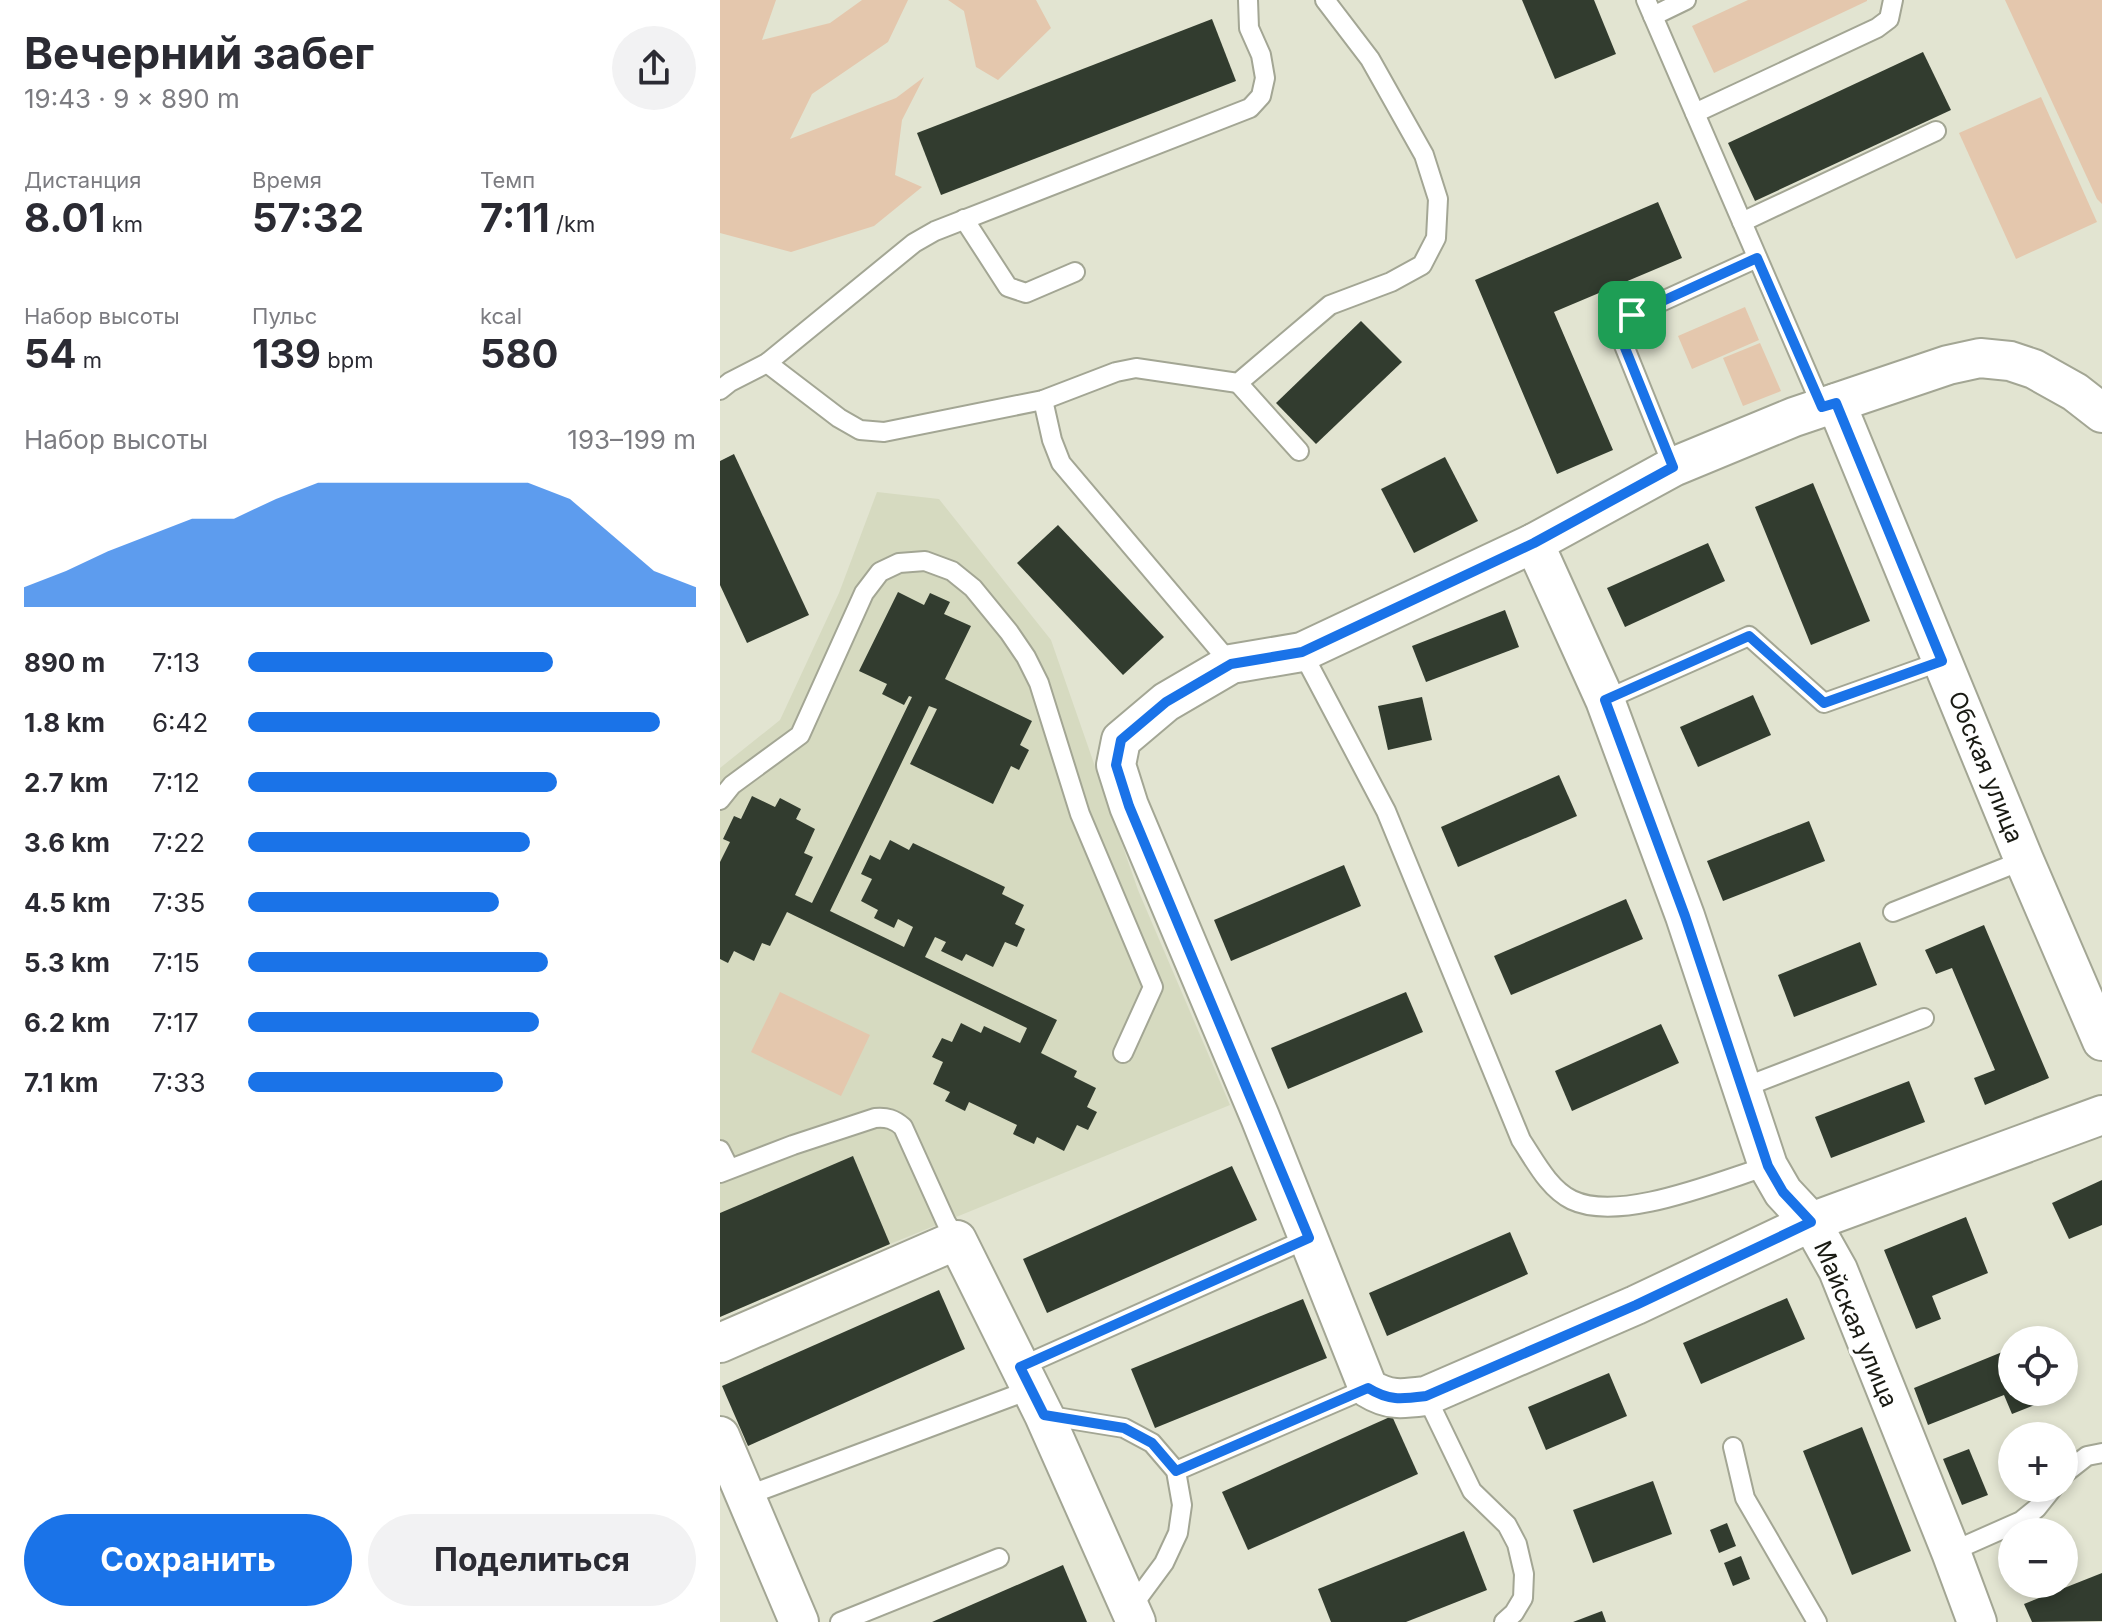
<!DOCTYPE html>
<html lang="ru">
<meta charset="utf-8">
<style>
:root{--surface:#fff;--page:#f2f2f3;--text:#2b2b33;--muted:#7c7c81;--accent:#1a73e8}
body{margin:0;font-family:Inter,sans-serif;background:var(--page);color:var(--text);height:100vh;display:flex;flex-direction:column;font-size:30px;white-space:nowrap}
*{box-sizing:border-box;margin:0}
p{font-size:26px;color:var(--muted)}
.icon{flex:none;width:44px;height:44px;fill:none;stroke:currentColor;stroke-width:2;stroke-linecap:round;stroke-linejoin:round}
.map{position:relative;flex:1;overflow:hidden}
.panel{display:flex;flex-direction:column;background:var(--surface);width:720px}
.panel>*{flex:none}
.tools{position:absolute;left:1278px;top:1326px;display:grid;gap:16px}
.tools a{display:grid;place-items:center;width:80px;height:80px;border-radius:50%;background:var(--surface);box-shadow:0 4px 12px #0003;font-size:40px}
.pin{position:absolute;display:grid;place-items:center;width:68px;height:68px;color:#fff;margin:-34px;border-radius:16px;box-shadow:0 4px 12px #0006}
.round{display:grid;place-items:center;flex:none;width:84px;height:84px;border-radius:42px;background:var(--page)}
.head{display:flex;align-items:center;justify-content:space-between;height:136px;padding:0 24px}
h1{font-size:44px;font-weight:700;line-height:60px}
.stats{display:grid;grid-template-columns:repeat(3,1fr);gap:12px;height:136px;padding:8px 24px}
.stats div{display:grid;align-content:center}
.stats b{font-size:40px;font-weight:700}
.stats small{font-size:22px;font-weight:400}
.stats p{font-size:22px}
.chart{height:224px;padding:16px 24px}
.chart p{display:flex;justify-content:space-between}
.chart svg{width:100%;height:144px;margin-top:8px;fill:var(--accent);opacity:.7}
.action{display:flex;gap:16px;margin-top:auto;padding:16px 24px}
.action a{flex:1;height:92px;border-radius:48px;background:var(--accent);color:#fff;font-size:32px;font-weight:700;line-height:92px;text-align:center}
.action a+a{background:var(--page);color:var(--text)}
ul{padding:0 24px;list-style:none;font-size:26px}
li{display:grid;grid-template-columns:128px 96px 1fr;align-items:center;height:60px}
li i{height:20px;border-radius:10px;background:var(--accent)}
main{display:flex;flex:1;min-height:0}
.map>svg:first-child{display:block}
.built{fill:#d6dac0}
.green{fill:#e4c7ad}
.building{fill:#323c2f}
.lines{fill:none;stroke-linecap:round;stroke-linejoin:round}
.lane-casing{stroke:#a3a694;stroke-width:22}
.street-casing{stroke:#a3a694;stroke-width:42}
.lane{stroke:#fff;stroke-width:18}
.street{stroke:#fff;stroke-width:38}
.route-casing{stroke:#fff;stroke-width:16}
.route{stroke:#1a73e8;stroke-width:10}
.labels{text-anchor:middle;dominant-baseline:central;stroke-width:8;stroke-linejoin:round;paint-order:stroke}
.street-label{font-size:24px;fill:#191a13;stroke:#fff}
</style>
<main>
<section class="panel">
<div class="head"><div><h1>Вечерний забег</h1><p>19:43 · 9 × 890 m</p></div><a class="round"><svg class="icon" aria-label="share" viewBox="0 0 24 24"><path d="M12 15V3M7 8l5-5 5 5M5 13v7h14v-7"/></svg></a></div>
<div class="stats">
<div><p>Дистанция</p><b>8.01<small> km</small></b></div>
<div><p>Время</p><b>57:32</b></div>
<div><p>Темп</p><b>7:11<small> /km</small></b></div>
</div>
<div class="stats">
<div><p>Набор высоты</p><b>54<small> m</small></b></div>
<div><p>Пульс</p><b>139<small> bpm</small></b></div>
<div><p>kcal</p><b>580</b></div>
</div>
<div class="chart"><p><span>Набор высоты</span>193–199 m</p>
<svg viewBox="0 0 160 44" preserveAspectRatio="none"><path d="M0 44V38L10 33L20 27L30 22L40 17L50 17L60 11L70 6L80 6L90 6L100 6L110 6L120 6L130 11L140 22L150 33L160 38V44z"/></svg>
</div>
<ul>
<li><b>890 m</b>7:13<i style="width:68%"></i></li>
<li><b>1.8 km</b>6:42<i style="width:92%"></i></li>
<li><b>2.7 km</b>7:12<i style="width:69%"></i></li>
<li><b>3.6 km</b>7:22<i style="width:63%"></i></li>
<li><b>4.5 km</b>7:35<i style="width:56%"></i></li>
<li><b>5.3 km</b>7:15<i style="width:67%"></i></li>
<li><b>6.2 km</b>7:17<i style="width:65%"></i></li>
<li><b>7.1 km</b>7:33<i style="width:57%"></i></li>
</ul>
<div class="action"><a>Сохранить</a><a>Поделиться</a></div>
</section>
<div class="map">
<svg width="1382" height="1622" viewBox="0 0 1382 1622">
<rect width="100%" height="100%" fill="#e2e4d1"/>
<path class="built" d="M157 492 219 499 331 640 418 890 510 1105 170 1244 0 1317V768L60 720 119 593Z"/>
<g class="green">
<path d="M0 0H56L42 40 110 23 142 0H188L168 42 92 94 70 139 176 98 204 77 182 120 175 175 202 187 154 226 71 252 0 233Z"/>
<path d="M228 0H316L331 28 278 80 256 67 244 11Z"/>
<path d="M1028 0H1147V1L994 73 972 26Z"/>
<path d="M1285 0H1382V204L1377 199Z"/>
<path d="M1321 97 1377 222 1296 259 1239 133Z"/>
<path d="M1025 307 1039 340 972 369 958 336Z"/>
<path d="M1040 343 1061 391 1023 406 1003 358Z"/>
<path d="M60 992 150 1035 121 1096 31 1052Z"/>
</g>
<g class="building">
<path d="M802 0H874L896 54 835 79Z"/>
<path d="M492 19 516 81 221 195 197 133Z"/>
<path d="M1203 52 1231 110 1035 201 1008 143Z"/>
<path d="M938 202 962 258 834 312 893 450 837 474 755 280Z"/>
<path d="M641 321 682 362 596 444 556 403Z"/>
<path d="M14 454 89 615 27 643 0 585V461Z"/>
<path d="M725 457 758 521 694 553 661 489Z"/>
<path d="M1093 483 1150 621 1091 645 1035 507Z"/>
<path d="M338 525 444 637 403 675 297 563Z"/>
<path d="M988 543 1005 581 905 627 887 588Z"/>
<path d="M178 592 204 605 210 593 230 602 224 614 251 626 225 679 312 721 300 745 309 750 299 770 291 766 273 804 190 764 217 709 209 706 110 911 184 947 193 927 178 919 174 928 154 918 158 910 141 901 152 879 141 874 150 855 160 860 170 840 189 850 193 843 285 887 282 894 304 905 295 924 305 929 297 947 285 942 273 967 246 954 242 961 221 951 226 942 215 937 205 957 337 1020 321 1053 357 1071 354 1077 376 1088 367 1107 377 1112 368 1130 357 1125 344 1151 317 1137 314 1144 293 1134 297 1125 249 1102 245 1111 225 1101 230 1092 213 1084 223 1062 212 1057 222 1038 232 1042 241 1023 261 1033 264 1026 300 1043 307 1028 67 912 50 946 42 943 34 961 14 951 8 963 0 959V862L10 842 3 839 14 816 21 819 32 796 55 807 60 798 81 809 76 819 95 829 84 853 93 857 75 895 92 903 192 697 189 696 184 705 162 694 167 684 139 671Z"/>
<path d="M785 610 799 647 706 682 692 646Z"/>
<path d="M1033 695 1051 735 978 767 960 727Z"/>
<path d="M702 697 712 740 668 750 658 706Z"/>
<path d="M839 775 857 816 738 867 721 827Z"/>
<path d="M1089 821 1105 861 1003 901 987 861Z"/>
<path d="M624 865 641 906 511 961 494 920Z"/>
<path d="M906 899 923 939 791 995 774 956Z"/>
<path d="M1264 925 1329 1078 1265 1105 1254 1078 1275 1070 1232 968 1216 974 1205 950Z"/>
<path d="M1140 942 1157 985 1074 1017 1058 975Z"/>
<path d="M686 992 703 1032 568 1089 551 1048Z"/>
<path d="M941 1024 959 1063 852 1111 835 1071Z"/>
<path d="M1189 1081 1205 1122 1111 1158 1095 1117Z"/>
<path d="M133 1156 170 1244 0 1317V1213Z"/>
<path d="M512 1166 537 1220 327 1313 303 1259Z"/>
<path d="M1382 1180V1225L1349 1239 1332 1203Z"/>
<path d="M1246 1217 1268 1273 1212 1296 1221 1319 1196 1329 1164 1250Z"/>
<path d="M790 1232 808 1274 667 1336 649 1293Z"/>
<path d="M219 1290 245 1349 28 1446 2 1386Z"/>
<path d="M1067 1298 1085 1339 981 1384 963 1343Z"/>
<path d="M583 1299 607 1358 435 1428 411 1369Z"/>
<path d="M1292 1348V1392H1312L1317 1404 1292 1414 1284 1395 1208 1425 1194 1388Z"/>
<path d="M889 1373 907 1416 826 1450 808 1407Z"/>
<path d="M672 1416 698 1474 528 1550 502 1492Z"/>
<path d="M1142 1427 1191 1551 1132 1575 1083 1451Z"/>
<path d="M1249 1449 1268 1495 1242 1505 1223 1459Z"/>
<path d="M933 1481 952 1534 873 1563 853 1510Z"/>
<path d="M1007 1523 1016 1546 999 1553 990 1530Z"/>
<path d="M744 1531 767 1590 686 1622H611L598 1589Z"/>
<path d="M1021 1556 1030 1579 1013 1586 1004 1563Z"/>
<path d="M343 1565 367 1622H212Z"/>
<path d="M1382 1573V1621L1312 1622 1304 1604Z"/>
<path d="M882 1611 886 1622H853Z"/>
</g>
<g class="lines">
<g class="lane-casing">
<g id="lane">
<path d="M926 0 1102 407"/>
<path d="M933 16 966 0"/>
<path d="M975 113 1157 28 1169 19 1173 0"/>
<path d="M244 219 288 287 306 293 355 272"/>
<path d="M1022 222 1216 131"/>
<path d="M47 363 119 418 140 430 164 432 323 400 396 372 416 368 518 383 610 305 671 282 702 265 716 238 718 199 704 155 650 59 605 0"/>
<path d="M518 383 579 451"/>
<path d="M0 390 10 382 47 363 194 243 215 231 530 108 541 96 545 78 541 55 529 28 528 0"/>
<path d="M323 400 332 440 341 463 511 664"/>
<path d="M953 467 901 338C901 328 904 321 912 315L1037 258"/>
<path d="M582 652 666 811 801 1140C815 1161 829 1189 852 1200 900 1223 999 1181 1048 1166"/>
<path d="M885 700 1029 636 1104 703 1222 661"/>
<path d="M0 800 12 785 80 735 144 593 160 572 179 563 205 561 232 571 253 588 289 632 306 657 319 683 360 814 433 987 403 1053"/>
<path d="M1173 912 1304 860"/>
<path d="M1022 1088 1204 1018"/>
<path d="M0 1150 9 1168"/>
<path d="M0 1173 73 1145 155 1118C167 1117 174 1119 183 1127L226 1222 237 1240"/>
<path d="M300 1367 589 1238"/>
<path d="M706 1396 752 1491 787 1525 797 1544 804 1574 803 1598 794 1613 784 1622"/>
<path d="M324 1415 404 1428 432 1443 456 1471 462 1505 458 1533 444 1563 410 1609"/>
<path d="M1013 1447 1025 1498 1097 1622"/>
<path d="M456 1471 648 1388"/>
<path d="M1344 1474 1367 1456 1382 1453"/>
<path d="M26 1496 312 1389"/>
<path d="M1231 1552 1301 1521 1317 1508 1333 1488"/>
<path d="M120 1622 279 1558"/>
</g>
</g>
<g class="street-casing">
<g id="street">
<path d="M1116 403 1304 860 1382 1041"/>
<path d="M1382 413 1355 392 1314 369 1290 361 1260 358 1228 365 1074 417 953 467 814 543 582 652 511 664 446 702 401 740 396 765 409 806 540 1117 648 1388C669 1401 682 1399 706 1396L916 1305 1091 1222 1382 1115"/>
<path d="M814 543 885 700 965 916 1048 1166 1063 1192 1091 1222 1118 1270 1231 1552 1257 1622"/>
<path d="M0 1343 237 1240 324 1415 416 1622"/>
<path d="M0 1436 79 1622"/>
</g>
</g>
<use href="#lane" class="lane"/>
<use href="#street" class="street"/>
</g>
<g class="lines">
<g class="route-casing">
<path id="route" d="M1037 258 1102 407 1116 403 1222 661 1104 703 1029 636 885 700 965 916 1048 1166 1063 1192 1091 1222 916 1305 706 1396C682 1399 669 1401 648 1388L456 1471 432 1443 404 1428 324 1415 300 1367 589 1238 409 806 396 765 401 740 446 702 511 664 582 652 814 543 953 467 901 338C901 328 904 321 912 315Z"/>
</g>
<use href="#route" class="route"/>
</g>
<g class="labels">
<g class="street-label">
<text transform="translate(1266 767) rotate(68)">Обская улица</text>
<text transform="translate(1136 1324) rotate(67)">Майская улица</text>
</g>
</g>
</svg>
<div class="tools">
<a><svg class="icon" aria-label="locate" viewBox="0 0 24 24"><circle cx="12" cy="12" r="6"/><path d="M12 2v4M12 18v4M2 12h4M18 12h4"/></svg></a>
<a>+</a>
<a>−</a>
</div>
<div class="pin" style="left:912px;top:315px;background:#1e9e55"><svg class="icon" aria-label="arrive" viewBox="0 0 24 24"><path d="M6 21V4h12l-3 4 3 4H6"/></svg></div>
</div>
</main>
